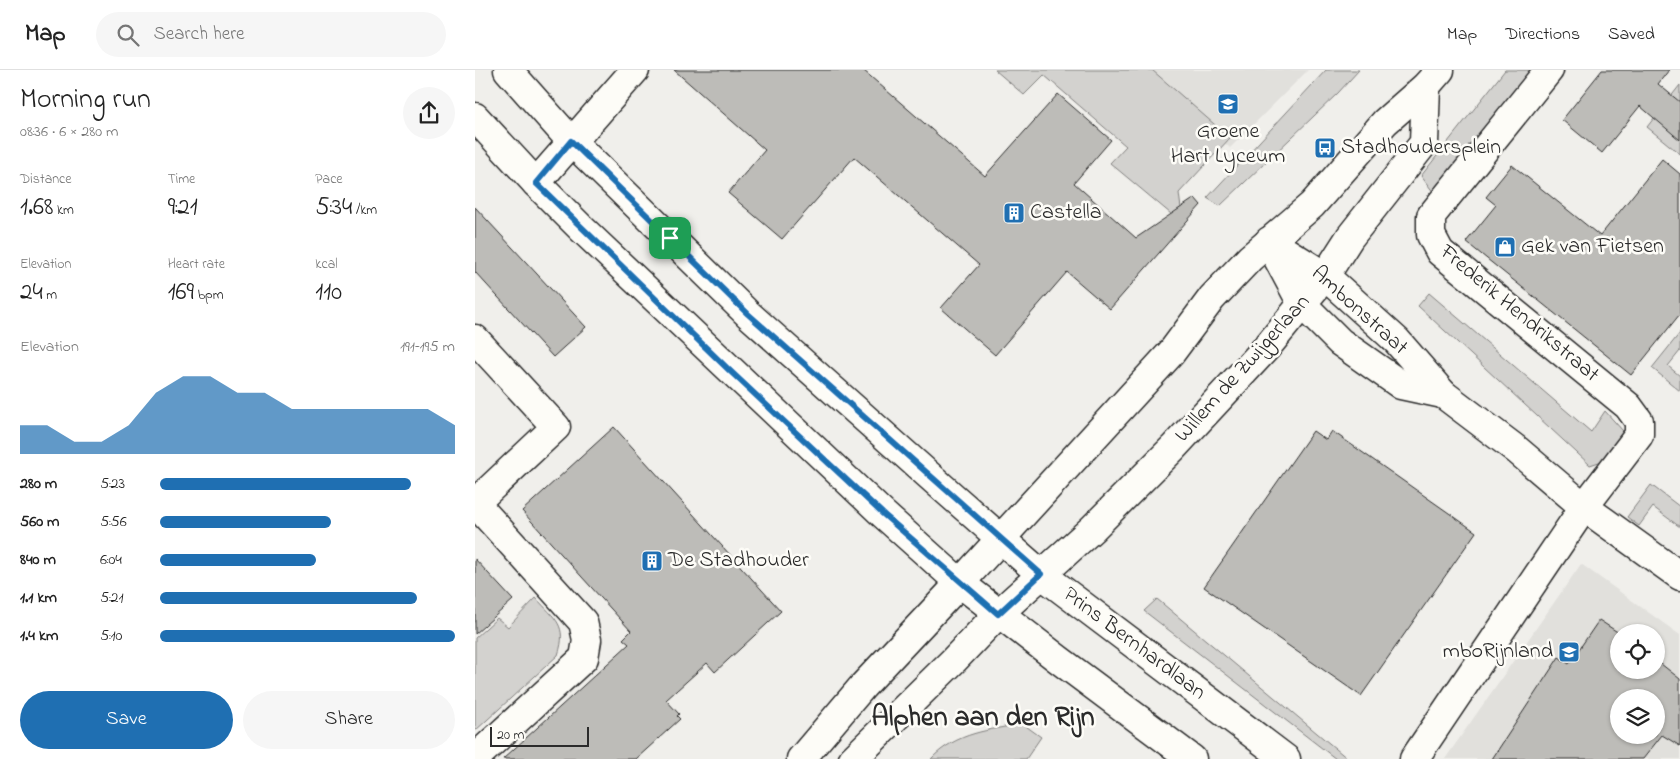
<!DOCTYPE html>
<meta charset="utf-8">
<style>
:root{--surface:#fff;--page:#f6f6f6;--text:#222;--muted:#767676;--line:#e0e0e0;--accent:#1f6fb2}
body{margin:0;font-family:"Indie Flower",sans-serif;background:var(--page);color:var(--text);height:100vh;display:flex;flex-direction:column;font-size:19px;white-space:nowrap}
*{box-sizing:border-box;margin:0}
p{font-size:16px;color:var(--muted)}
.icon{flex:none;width:28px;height:28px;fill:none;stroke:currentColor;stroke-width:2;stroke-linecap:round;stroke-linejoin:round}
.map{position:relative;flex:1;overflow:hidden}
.details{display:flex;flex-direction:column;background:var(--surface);width:475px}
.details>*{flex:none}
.controls{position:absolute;left:1135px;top:554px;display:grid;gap:10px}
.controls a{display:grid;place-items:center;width:55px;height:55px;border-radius:50%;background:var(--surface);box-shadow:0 1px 4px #0004;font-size:25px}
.scale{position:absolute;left:15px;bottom:12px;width:99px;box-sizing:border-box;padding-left:5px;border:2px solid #2b2b2b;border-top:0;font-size:14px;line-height:18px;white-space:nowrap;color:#2b2b2b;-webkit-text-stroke:4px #fdfcf7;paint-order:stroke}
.pin{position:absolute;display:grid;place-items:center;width:42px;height:42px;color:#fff;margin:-21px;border-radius:10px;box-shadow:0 2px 8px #0006}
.round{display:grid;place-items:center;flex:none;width:52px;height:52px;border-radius:26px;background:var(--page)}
.summary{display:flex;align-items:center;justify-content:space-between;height:85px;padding:0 20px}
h1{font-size:28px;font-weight:600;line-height:38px}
.figures{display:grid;grid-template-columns:repeat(3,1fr);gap:8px;height:85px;padding:5px 20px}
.figures div{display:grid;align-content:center}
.figures b{font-size:25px;font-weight:600}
.figures small{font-size:14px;font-weight:400}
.figures p{font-size:14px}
.chart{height:140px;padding:10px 20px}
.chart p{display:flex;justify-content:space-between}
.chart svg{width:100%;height:90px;margin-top:5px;fill:var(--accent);opacity:.7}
.button{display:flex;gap:10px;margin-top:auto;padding:10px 20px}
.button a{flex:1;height:58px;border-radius:30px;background:var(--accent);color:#fff;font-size:20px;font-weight:600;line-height:58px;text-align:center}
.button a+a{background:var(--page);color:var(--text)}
ul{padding:0 20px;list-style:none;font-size:16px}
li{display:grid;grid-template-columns:80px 60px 1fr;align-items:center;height:38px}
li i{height:12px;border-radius:6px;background:var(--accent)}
header{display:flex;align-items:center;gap:30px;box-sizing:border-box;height:70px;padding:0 25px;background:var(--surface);border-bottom:1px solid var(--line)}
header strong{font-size:24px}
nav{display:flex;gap:28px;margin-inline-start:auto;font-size:18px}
.search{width:350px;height:45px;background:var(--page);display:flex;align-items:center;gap:12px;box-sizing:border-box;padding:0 18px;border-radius:28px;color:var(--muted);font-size:19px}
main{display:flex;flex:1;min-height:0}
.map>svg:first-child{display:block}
.built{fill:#e1e0dc;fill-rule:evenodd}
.green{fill:#d3d2cf;stroke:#7f7e7d}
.building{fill:#bdbcb8;stroke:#2b2b2b;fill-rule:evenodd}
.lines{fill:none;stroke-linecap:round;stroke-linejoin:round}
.minor-casing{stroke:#2b2b2b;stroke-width:31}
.tertiary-casing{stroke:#2b2b2b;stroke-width:31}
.secondary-casing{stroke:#2b2b2b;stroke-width:31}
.minor{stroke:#fdfcf7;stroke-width:28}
.tertiary{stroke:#fdfcf7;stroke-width:28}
.secondary{stroke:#fdfcf7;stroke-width:28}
.route-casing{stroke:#fff;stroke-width:10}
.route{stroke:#1f6fb2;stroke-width:6}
.labels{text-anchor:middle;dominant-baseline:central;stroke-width:5;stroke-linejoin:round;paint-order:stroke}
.poi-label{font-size:22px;fill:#2b2b2b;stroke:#fdfcf7;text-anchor:start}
.street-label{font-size:22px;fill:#2b2b2b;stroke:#fdfcf7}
.district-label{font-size:28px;font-weight:bold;fill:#2b2b2b;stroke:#fdfcf7}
</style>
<header>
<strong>Map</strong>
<div class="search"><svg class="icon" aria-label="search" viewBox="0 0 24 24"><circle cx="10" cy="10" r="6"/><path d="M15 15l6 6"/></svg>Search here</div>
<nav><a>Map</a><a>Directions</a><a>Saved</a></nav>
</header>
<main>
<section class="details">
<div class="summary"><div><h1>Morning run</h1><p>08:36 · 6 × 280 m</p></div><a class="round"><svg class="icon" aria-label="share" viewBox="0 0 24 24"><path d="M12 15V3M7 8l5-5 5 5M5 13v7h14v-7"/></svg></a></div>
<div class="figures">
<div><p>Distance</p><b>1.68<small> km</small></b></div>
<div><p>Time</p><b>9:21</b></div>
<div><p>Pace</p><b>5:34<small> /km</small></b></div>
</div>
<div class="figures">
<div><p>Elevation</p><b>24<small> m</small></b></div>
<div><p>Heart rate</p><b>169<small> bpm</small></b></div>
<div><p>kcal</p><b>110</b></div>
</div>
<div class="chart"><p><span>Elevation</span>191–195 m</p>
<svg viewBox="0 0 160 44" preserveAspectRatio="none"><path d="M0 44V30L10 30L20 38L30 38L40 30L50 14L60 6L70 6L80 14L90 14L100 22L110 22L120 22L130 22L140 22L150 22L160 30V44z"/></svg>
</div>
<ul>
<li><b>280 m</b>5:23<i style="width:85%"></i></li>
<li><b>560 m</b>5:56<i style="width:58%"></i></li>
<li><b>840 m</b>6:04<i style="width:53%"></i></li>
<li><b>1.1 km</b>5:21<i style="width:87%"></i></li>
<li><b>1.4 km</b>5:10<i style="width:100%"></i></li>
</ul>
<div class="button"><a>Save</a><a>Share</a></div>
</section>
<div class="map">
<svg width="1205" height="689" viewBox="0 0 1205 689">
<rect width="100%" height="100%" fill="#f0efeb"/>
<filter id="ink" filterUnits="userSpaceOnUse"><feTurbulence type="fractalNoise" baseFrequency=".02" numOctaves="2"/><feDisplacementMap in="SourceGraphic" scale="10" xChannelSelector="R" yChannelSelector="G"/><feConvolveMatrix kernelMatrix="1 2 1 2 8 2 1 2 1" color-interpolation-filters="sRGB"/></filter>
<g filter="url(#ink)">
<g class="built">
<path d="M668 0H833L755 78Z"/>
<path d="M1106 494 1205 565V689H970ZM1144 562H1181V600H1144ZM1144 628H1181V665H1144Z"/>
</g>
<g class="green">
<path d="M520 0H677L755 68 704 123 708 154 635 93 651 76 569 5 549 25Z"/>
<path d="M851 0H884L863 23 745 136 732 128Z"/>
<path d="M1030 0H1059L959 123 946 106Z"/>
<path d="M1205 15V84L1172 57Z"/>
<path d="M954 223 1116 362 1130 341 1148 361 1133 389 1115 395 943 236Z"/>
<path d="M1205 263V281L1193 296 1205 306V321L1177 298Z"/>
<path d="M1176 415 1205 437V457L1178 437 1164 456 1152 447Z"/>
<path d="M61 528C80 549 93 555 83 585L0 661V568L22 548 33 557Z"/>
<path d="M682 529 873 689H861L669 541Z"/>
<path d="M548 654 566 667 551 689H456C482 662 514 660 548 654Z"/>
</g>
<g class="building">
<path d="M199 0H388L510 106 583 24 636 70 599 113 661 168 720 128 726 135 635 239 592 202 520 285 466 238 504 195 379 87 307 169 253 123 290 80Z"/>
<path d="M1127 0H1194L1183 14 1205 32V70L1165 36 1127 83 1087 50Z"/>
<path d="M1187 89 1205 104V244L1156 305 991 172 1021 135 1011 127 1037 95 1125 166Z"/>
<path d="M0 137 111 257 78 287 0 202Z"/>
<path d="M139 357 306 541 240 602 232 593 191 630 204 644 202 646 205 649 161 689H28L154 574 148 569 156 561 47 441Z"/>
<path d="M838 361 851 370 857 361 1001 462 886 626 729 517Z"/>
<path d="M0 489 38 530 0 564Z"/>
<path d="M1124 550 1144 563V600H1181V590L1205 609V676L1187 665 1168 689H1017L1084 587 1094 594ZM1144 628H1181V665H1144Z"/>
</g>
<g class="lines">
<g class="minor-casing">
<g id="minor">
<path d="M61 113 160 0"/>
<path d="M794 171 850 206 922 271 968 324 1042 380 1109 437 1205 506"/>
<path d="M794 172 827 234 865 272 926 315 968 324"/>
<path d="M0 269 81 357 0 433"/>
<path d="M0 688 109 588 112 570 108 552 0 433"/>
<path d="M326 689 388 616 485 513"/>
<path d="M378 689 479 590 523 544"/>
<path d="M939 689 1109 437 1164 365V351L1153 336 965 182 956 165V146L1074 0"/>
</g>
</g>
<g class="tertiary-casing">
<g id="tertiary">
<path d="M485 513 696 283 737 228 775 188 837 135 910 52 951 16 965 0"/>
<path d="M523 544 617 459 698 378 792 277 850 206 875 167 949 73 951 16"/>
</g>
</g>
<g class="secondary-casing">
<g id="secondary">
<path d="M33 0 96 71 273 244 476 425 566 504 811 689"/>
<path d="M0 47 61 113 107 159 408 444 485 513 583 589 717 689"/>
</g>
</g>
<use href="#minor" class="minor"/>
<use href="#tertiary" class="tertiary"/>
<use href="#secondary" class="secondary"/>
</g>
</g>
<g class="lines" filter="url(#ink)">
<g class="route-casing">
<path id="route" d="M96 71 273 244 566 504 523 544 408 444 254 300 61 113Z"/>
</g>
<use href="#route" class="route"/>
</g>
<defs>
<g id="school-square" transform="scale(1.125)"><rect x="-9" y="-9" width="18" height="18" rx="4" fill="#1f6fb2" stroke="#fdfcf7"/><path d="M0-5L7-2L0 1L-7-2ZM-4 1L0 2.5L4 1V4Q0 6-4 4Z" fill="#fff"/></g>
<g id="bus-square" transform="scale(1.125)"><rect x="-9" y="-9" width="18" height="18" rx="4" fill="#1f6fb2" stroke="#fdfcf7"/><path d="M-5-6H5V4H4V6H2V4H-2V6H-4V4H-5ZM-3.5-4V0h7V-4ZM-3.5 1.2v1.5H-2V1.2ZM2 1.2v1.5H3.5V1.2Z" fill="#fff"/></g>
<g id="building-square" transform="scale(1.125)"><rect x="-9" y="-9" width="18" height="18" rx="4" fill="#1f6fb2" stroke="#fdfcf7"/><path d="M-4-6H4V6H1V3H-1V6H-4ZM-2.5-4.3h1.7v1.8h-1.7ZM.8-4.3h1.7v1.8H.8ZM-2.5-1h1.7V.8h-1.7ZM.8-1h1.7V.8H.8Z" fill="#fff"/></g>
<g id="shop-square" transform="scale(1.125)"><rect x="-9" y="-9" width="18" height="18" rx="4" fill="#1f6fb2" stroke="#fdfcf7"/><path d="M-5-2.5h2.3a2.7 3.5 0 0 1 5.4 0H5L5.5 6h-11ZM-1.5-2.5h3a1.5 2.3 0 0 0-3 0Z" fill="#fff"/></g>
<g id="university-square" transform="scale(1.125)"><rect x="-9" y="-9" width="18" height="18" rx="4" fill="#1f6fb2" stroke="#fdfcf7"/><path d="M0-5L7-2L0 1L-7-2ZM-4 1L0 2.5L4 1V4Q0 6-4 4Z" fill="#fff"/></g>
</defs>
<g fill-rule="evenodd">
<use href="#school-square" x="753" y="34"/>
<use href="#bus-square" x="850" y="78"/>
<use href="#building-square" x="539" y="143"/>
<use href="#shop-square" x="1030" y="177"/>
<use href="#building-square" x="177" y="491"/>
<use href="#university-square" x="1094" y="582"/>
</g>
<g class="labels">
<g class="poi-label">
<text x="753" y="62" text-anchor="middle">Groene<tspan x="753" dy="25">Hart Lyceum</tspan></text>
<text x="866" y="78">Stadhoudersplein</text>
<text x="555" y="143">Castella</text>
<text x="1046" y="177">Gek van Fietsen</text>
<text x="193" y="491">De Stadhouder</text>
<text x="1078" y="582" text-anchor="end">mboRijnland</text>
</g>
<g class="street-label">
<text transform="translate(884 241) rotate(42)">Ambonstraat</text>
<text transform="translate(1044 244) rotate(40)">Frederik Hendrikstraat</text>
<text transform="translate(768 299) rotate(-48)">Willem de Zwijgerlaan</text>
<text transform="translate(659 574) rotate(37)">Prins Bernhardlaan</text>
</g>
<g class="district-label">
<text x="508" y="648">Alphen aan den Rijn</text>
</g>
</g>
</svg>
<div class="controls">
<a><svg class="icon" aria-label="locate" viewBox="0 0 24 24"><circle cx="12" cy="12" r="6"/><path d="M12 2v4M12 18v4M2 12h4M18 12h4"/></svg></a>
<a><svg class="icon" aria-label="layers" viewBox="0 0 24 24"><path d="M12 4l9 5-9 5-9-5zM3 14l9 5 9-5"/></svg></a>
</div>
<div class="scale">20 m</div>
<div class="pin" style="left:195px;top:168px;background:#1e9e55"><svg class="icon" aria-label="arrive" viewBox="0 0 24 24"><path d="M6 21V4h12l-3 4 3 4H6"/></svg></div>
</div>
</main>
